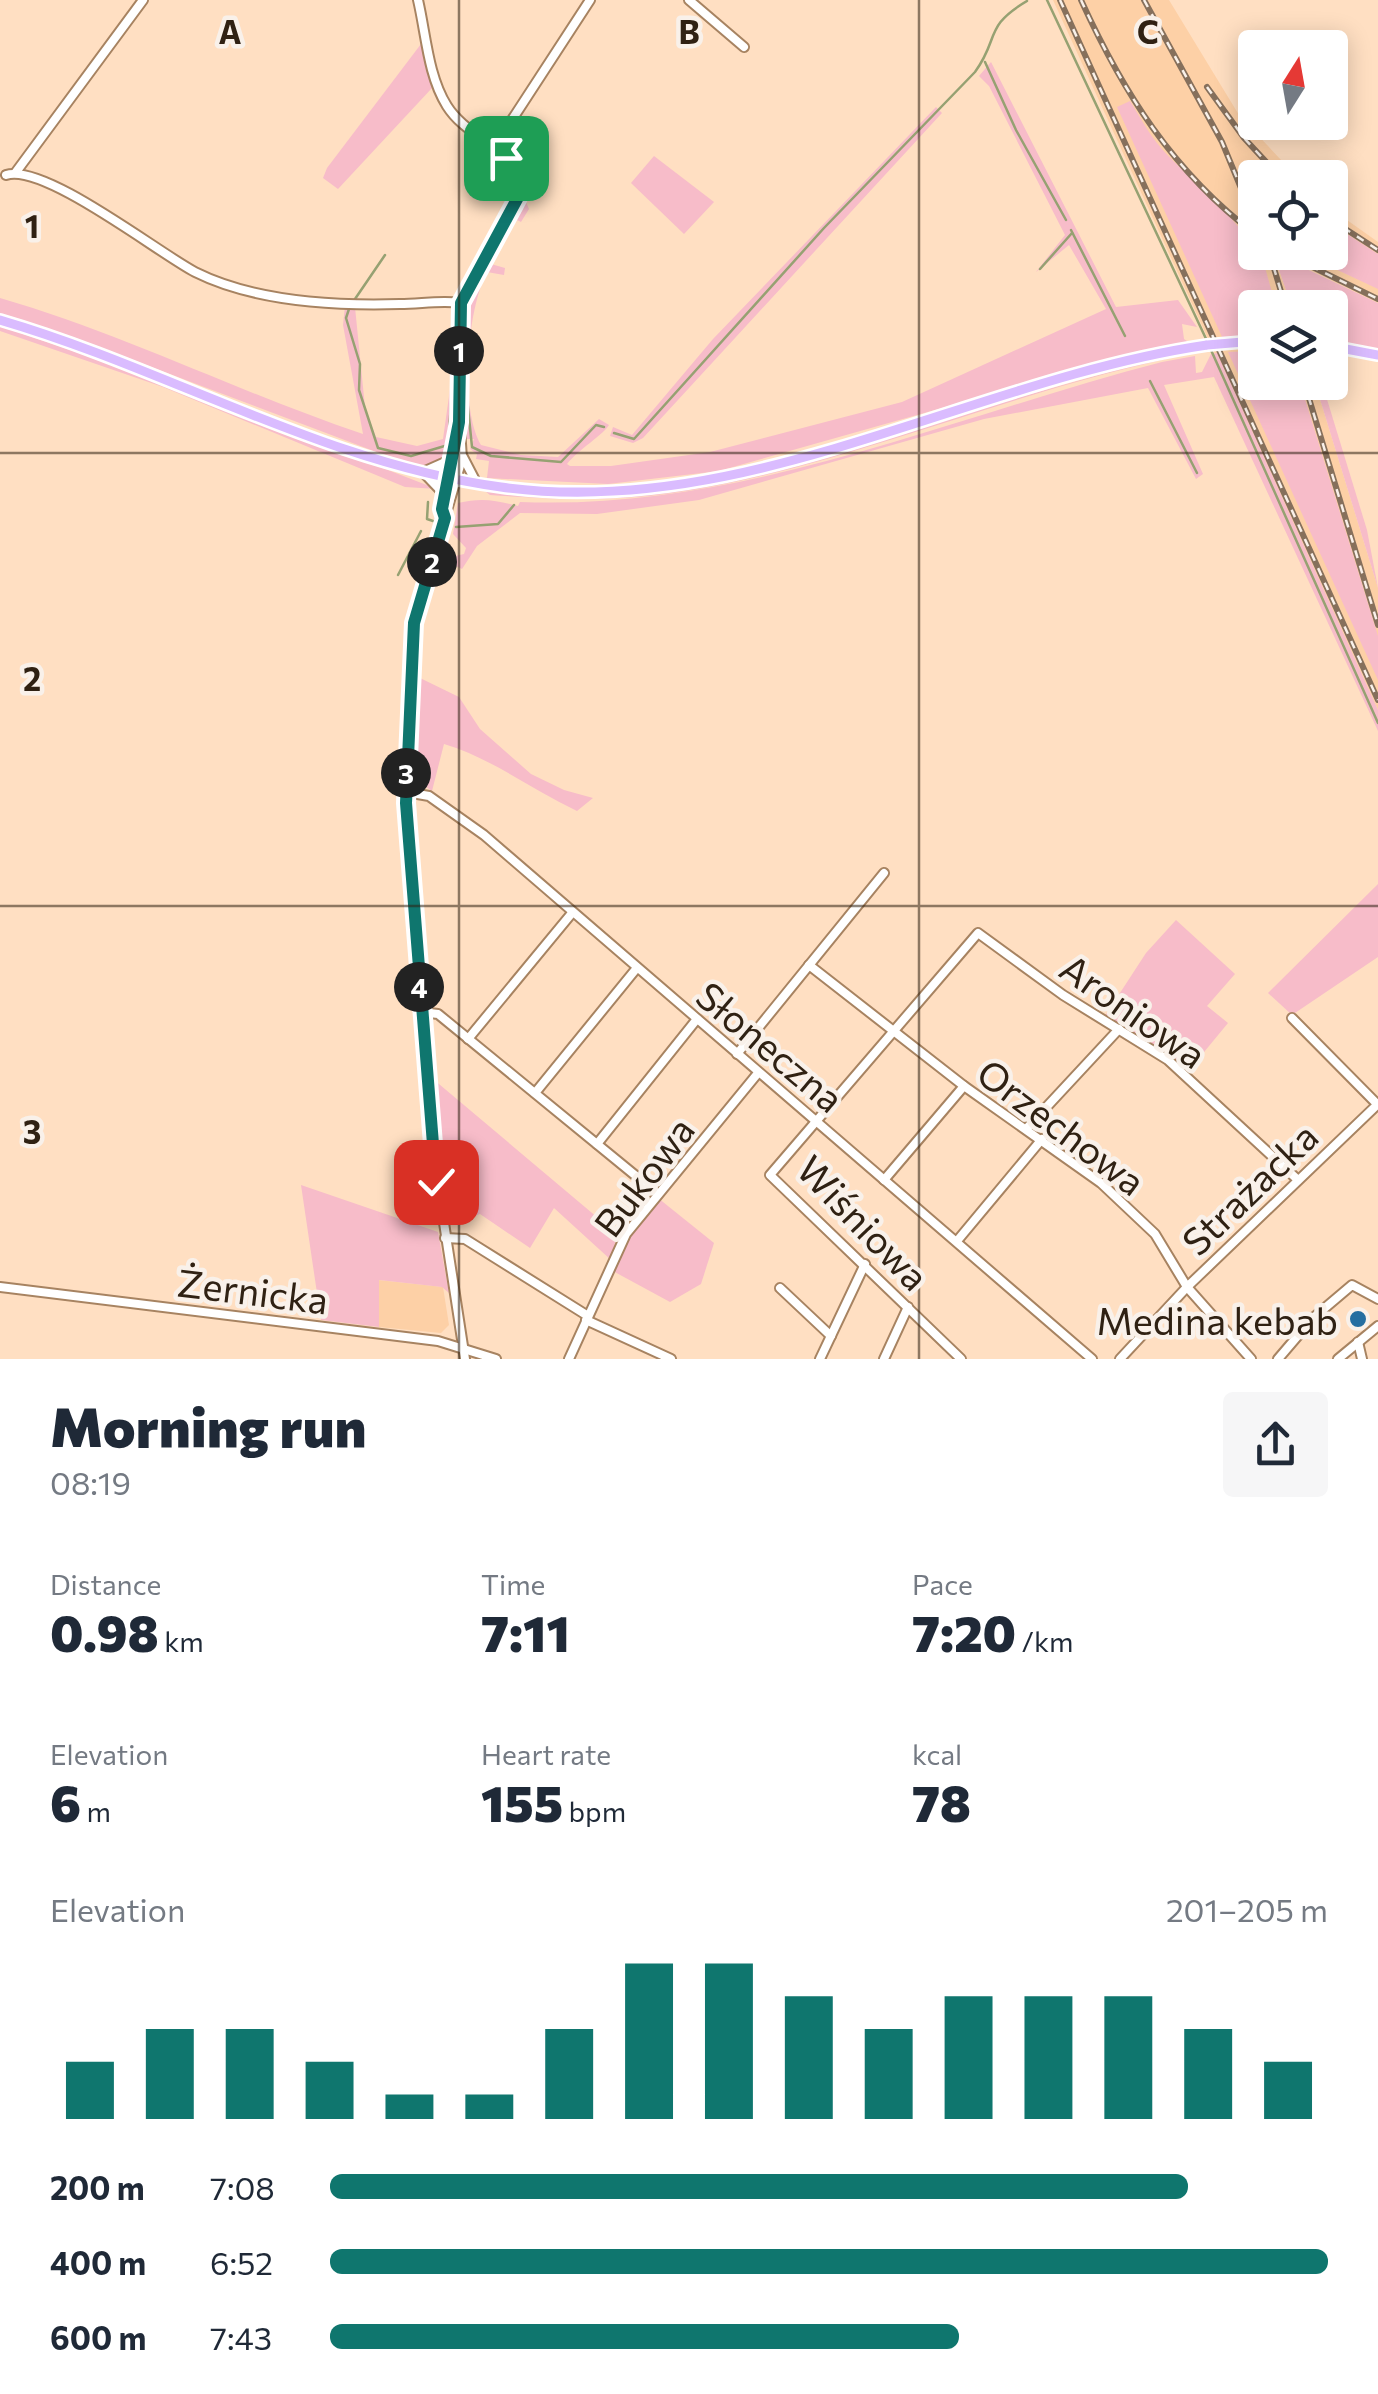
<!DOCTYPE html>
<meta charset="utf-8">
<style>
:root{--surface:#fff;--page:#f6f6f7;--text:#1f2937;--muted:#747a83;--accent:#0f766e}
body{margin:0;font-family:Commissioner,sans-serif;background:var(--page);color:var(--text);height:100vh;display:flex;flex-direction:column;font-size:38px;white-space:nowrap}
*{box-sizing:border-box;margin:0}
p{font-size:32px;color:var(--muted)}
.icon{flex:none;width:55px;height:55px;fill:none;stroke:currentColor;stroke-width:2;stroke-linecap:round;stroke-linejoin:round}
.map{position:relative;height:1359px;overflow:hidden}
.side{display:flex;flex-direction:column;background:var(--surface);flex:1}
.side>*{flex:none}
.needle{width:65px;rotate:11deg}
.buttons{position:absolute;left:1238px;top:30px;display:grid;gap:20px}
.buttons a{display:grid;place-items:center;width:110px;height:110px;border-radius:10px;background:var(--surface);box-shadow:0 5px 25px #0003;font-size:50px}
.pin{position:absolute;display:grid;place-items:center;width:85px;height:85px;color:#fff;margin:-42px;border-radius:20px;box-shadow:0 5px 15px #0006}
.km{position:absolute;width:50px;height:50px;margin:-25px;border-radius:50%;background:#222;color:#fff;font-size:28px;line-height:50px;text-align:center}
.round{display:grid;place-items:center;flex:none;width:105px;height:105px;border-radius:10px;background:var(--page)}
.head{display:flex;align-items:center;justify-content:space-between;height:170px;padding:0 50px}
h1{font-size:55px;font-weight:800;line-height:75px}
.metrics{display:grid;grid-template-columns:repeat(3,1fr);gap:15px;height:170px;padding:10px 50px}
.metrics div{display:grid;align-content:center}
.metrics b{font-size:50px;font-weight:800}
.metrics small{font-size:28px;font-weight:400}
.metrics p{font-size:28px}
.chart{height:280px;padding:20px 50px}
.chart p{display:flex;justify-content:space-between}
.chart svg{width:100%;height:180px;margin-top:10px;stroke:var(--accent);stroke-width:6}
ul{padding:0 50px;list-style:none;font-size:32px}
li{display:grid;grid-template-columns:160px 120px 1fr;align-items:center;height:75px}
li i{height:25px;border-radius:12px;background:var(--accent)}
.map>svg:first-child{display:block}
.built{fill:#fdd0a6}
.green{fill:#f7bcc9}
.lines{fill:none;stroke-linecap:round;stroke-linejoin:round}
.stream{stroke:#96a172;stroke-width:2.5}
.minor-casing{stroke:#a78361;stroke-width:12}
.major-casing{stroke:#fff;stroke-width:14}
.minor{stroke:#fff;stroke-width:8}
.major{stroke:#dabcff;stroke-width:9}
.rail-casing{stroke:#86705c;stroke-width:6}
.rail{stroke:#f9f1ea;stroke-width:2.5;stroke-dasharray:8;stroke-linecap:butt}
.major-bridge-casing{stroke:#fff;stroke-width:14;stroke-linecap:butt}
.major-bridge{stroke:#dabcff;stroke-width:9}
.route-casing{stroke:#fff;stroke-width:20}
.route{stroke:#0f766e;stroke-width:12}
.grid{fill:none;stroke:#2f2113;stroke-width:2.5;stroke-opacity:0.55}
.poi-dot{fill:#246ea1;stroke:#f9f1ea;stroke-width:4}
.labels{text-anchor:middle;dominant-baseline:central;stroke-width:9;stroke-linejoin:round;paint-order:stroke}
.street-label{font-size:38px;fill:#2f2113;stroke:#f9f1ea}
.poi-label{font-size:38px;fill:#2f2113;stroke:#f9f1ea;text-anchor:end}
.grid-label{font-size:32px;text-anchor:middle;font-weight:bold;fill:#2f2113;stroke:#f9f1ea;stroke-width:9;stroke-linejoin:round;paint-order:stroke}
</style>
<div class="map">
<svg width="1378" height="1359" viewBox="0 0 1378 1359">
<rect width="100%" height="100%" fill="#ffdfc2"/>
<g class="built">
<path d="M1053 0H1169L1239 115 1297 177 1255 178V252L1273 253 1292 307 1255 308V382L1315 383 1378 588V710Z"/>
<path d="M1330 208 1378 242V303L1275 253 1330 252Z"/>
<path d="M378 1280 443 1287 449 1325 441 1333 379 1327Z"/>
</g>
<g class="green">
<path d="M421 44 432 88 338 189 323 178 327 168Z"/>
<path d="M991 62 1116 307 1178 300 1197 327 1182 324 1184 339 1190 343 1130 355 719 471 608 484 487 478 489 461 476 459 477 454 470 449 474 439H466L464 308 468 293 526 202 529 209 521 222 517 220 491 264 505 268 504 275 487 272C467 310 459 407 481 445L521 455 558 457 599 419 609 425C605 433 577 451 567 464L570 466H611L710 452 902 402 1106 309 1069 245 1036 272 1065 235 989 86 979 76Z"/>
<path d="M1130 101C1140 117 1149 134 1161 148 1181 171 1251 231 1255 252L1261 253 1276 307 1255 308V337L1223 339 1117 107Z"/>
<path d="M936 107 942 113 643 438 633 443 610 436 613 427 632 435 713 339Z"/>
<path d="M654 156 714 202 684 234 631 183Z"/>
<path d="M1330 223 1378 254V289L1301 253 1330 252Z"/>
<path d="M1273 253 1378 303V350L1330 341V308L1292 307Z"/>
<path d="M0 298C125 334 240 393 363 434L343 325 345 306 355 307 365 407 376 437 417 446 443 439 452 375H456L450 457 427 468 379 453 85 342 0 315Z"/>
<path d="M0 326 140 374 437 489 405 487 163 387 0 331Z"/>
<path d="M1255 351V382L1300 383 1378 636V680L1228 352Z"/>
<path d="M1195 353C1018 387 851 467 672 493 612 502 551 499 490 495L485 491 596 498 698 488 1141 363Z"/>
<path d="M1217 353 1378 710V731L1214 377 1164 385 1203 474 1196 479 1148 388 984 419 699 500 597 514 520 513 477 546 462 569 442 559 464 554 466 548 453 534 458 503C483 497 498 501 518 506L520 502C743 511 950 417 1162 362L1195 356 1196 373 1202 372 1211 354Z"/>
<path d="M1315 383H1322L1367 530 1378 588Z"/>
<path d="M420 678 459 697 480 729 531 774 564 790 593 798 577 811C531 789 491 758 444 744L432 791 413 778Z"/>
<path d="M1378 884V957L1292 1015 1268 993Z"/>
<path d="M1176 920 1235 974 1207 1006 1228 1023 1190 1069 1105 1016 1146 953Z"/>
<path d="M433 1079 617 1234 611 1260 554 1208 530 1248 480 1214 453 1224 437 1135Z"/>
<path d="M301 1185 438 1232 449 1293 442 1287 379 1280V1327L321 1320Z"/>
<path d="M658 1198 714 1243 701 1284 670 1302 611 1270 631 1232Z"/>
</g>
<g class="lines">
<g class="stream">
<path d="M1047 0 1208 343"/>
<path d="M985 62 1016 130 1066 220"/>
<path d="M1071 230 1125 336"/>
<path d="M1040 269 1072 233"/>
<path d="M355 299 385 255"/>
<path d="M349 309 346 318 360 364 359 390 378 448 411 456 448 445 452 390"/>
<path d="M1211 350 1378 723"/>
<path d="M1150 381 1197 473"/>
<path d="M467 398 472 447 491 456 561 462 596 425 604 427"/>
<path d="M614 433 634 439 824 228 975 72C1000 38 983 27 1027 1"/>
<path d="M428 502 427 519 433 521"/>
<path d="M456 527 498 524 514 505"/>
<path d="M398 575 421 531"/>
</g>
<g class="minor-casing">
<g id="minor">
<path d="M418 0C426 34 428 76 447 106 467 138 512 147 522 185L514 210 461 303 458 397 462 459 414 623 410 669 406 813 428 1119 465 1359"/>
<path d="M689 0 744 47"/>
<path d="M477 135 506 129"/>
<path d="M507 158 506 129 590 0"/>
<path d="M16 172 143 0"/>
<path d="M6 175C44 163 157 252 195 272 255 302 334 306 400 304 420 304 441 300 461 303"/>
<path d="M463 457 477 484"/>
<path d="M423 472 450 460"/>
<path d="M423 472 444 494"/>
<path d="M445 518 442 509 458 426"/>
<path d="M406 792 429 796 484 835 1092 1359"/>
<path d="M809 965 964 1086 1101 1183 1155 1234 1187 1287 1251 1359"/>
<path d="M421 1012 438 1014 658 1194"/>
<path d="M1292 1018 1376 1103"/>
<path d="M468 1039 572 913"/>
<path d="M737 1054 884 873"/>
<path d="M535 1093 636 969"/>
<path d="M1027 1128 1119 1029"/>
<path d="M597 1144 697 1019"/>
<path d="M884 1180 964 1086"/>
<path d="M445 1238 465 1239 588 1316"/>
<path d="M957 1241 1042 1139"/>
<path d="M0 1287 438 1341 496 1359"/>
<path d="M780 1288 831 1336"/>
<path d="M586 1320 671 1359"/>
<path d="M1358 1342 1362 1359"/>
<path d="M569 1359 626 1234 758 1073"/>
<path d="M820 1359 865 1264"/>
<path d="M884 1359 908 1307"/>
<path d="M961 1359 770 1175 978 933 1063 995 1168 1060 1298 1180"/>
<path d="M1120 1359 1187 1287 1378 1104"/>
<path d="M1278 1359 1313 1318 1352 1285 1378 1299"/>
<path d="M1338 1359 1378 1326"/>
</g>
</g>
<g class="major-casing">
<g id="major">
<path d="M0 320C168 369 326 464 501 487 746 521 970 380 1207 345"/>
<path d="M1330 346 1378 355"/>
</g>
</g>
<use href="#minor" class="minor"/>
<use href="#major" class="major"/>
<g class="rail-casing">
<g id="rail">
<path d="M1060 0 1378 700"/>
<path d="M1081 0C1123 92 1173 172 1255 234"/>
<path d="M1144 0 1222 142 1255 222"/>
<path d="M1207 87 1244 138 1281 178"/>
<path d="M1330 219 1378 250"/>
<path d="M1269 252 1286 308"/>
<path d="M1282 252 1378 299"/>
<path d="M1304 382 1378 625"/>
</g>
</g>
<use href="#rail" class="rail"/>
<g class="major-bridge-casing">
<path id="major-bridge" d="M1207 345 1255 341"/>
</g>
<use href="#major-bridge" class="major-bridge"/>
</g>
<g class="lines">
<g class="route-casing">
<path id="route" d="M436 1182 406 803 414 623 445 518 442 509 459 422 461 303 522 190 519 175 506 158"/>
</g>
<use href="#route" class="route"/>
</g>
<path class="grid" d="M459 0V1359M919 0V1359M0 453H1378M0 906H1378"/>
<circle class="poi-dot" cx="1358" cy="1319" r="10"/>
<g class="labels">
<g class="street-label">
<text transform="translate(1134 1010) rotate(35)">Aroniowa</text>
<text transform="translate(771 1046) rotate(40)">Słoneczna</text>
<text transform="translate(1062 1126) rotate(37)">Orzechowa</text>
<text transform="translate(643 1176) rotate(-53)">Bukowa</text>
<text transform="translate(1249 1188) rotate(-44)">Strażacka</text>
<text transform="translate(864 1222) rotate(46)">Wiśniowa</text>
<text transform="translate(253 1290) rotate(7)">Żernicka</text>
</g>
<g class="poi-label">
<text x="1338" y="1319">Medina kebab</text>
</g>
</g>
<g class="grid-label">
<text x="230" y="44">A</text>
<text x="689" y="44">B</text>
<text x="1148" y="44">C</text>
<text x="32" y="238">1</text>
<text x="32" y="691">2</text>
<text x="32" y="1144">3</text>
</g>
</svg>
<div class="buttons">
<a><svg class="needle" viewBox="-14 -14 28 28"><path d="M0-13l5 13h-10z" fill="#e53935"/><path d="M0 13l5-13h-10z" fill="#747a83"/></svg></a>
<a><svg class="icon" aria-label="locate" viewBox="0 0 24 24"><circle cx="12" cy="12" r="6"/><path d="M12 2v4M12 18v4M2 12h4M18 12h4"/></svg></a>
<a><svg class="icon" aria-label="layers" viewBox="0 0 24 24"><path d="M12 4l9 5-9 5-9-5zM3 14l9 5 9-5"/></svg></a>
</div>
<div class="pin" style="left:506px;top:158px;background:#1e9e55"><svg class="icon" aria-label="arrive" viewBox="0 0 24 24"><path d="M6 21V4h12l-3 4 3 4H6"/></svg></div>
<div class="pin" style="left:436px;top:1182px;background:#d93025"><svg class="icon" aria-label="check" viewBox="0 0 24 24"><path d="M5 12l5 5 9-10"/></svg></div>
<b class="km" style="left:459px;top:351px">1</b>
<b class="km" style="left:432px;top:562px">2</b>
<b class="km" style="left:406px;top:773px">3</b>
<b class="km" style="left:419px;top:987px">4</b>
</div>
<section class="side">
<div class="head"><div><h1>Morning run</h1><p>08:19</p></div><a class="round"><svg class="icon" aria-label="share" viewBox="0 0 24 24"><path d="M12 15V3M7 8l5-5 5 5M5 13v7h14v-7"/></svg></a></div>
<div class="metrics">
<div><p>Distance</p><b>0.98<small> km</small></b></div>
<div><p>Time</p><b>7:11</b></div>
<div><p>Pace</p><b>7:20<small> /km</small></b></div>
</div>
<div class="metrics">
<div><p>Elevation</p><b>6<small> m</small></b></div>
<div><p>Heart rate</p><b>155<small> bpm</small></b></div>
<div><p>kcal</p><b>78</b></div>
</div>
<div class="chart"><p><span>Elevation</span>201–205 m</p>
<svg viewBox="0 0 160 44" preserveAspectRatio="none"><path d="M5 44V30M15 44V22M25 44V22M35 44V30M45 44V38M55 44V38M65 44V22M75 44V6M85 44V6M95 44V14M105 44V22M115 44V14M125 44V14M135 44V14M145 44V22M155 44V30"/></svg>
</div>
<ul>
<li><b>200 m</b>7:08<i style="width:86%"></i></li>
<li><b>400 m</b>6:52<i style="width:100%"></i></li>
<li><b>600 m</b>7:43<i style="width:63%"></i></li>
</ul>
</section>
